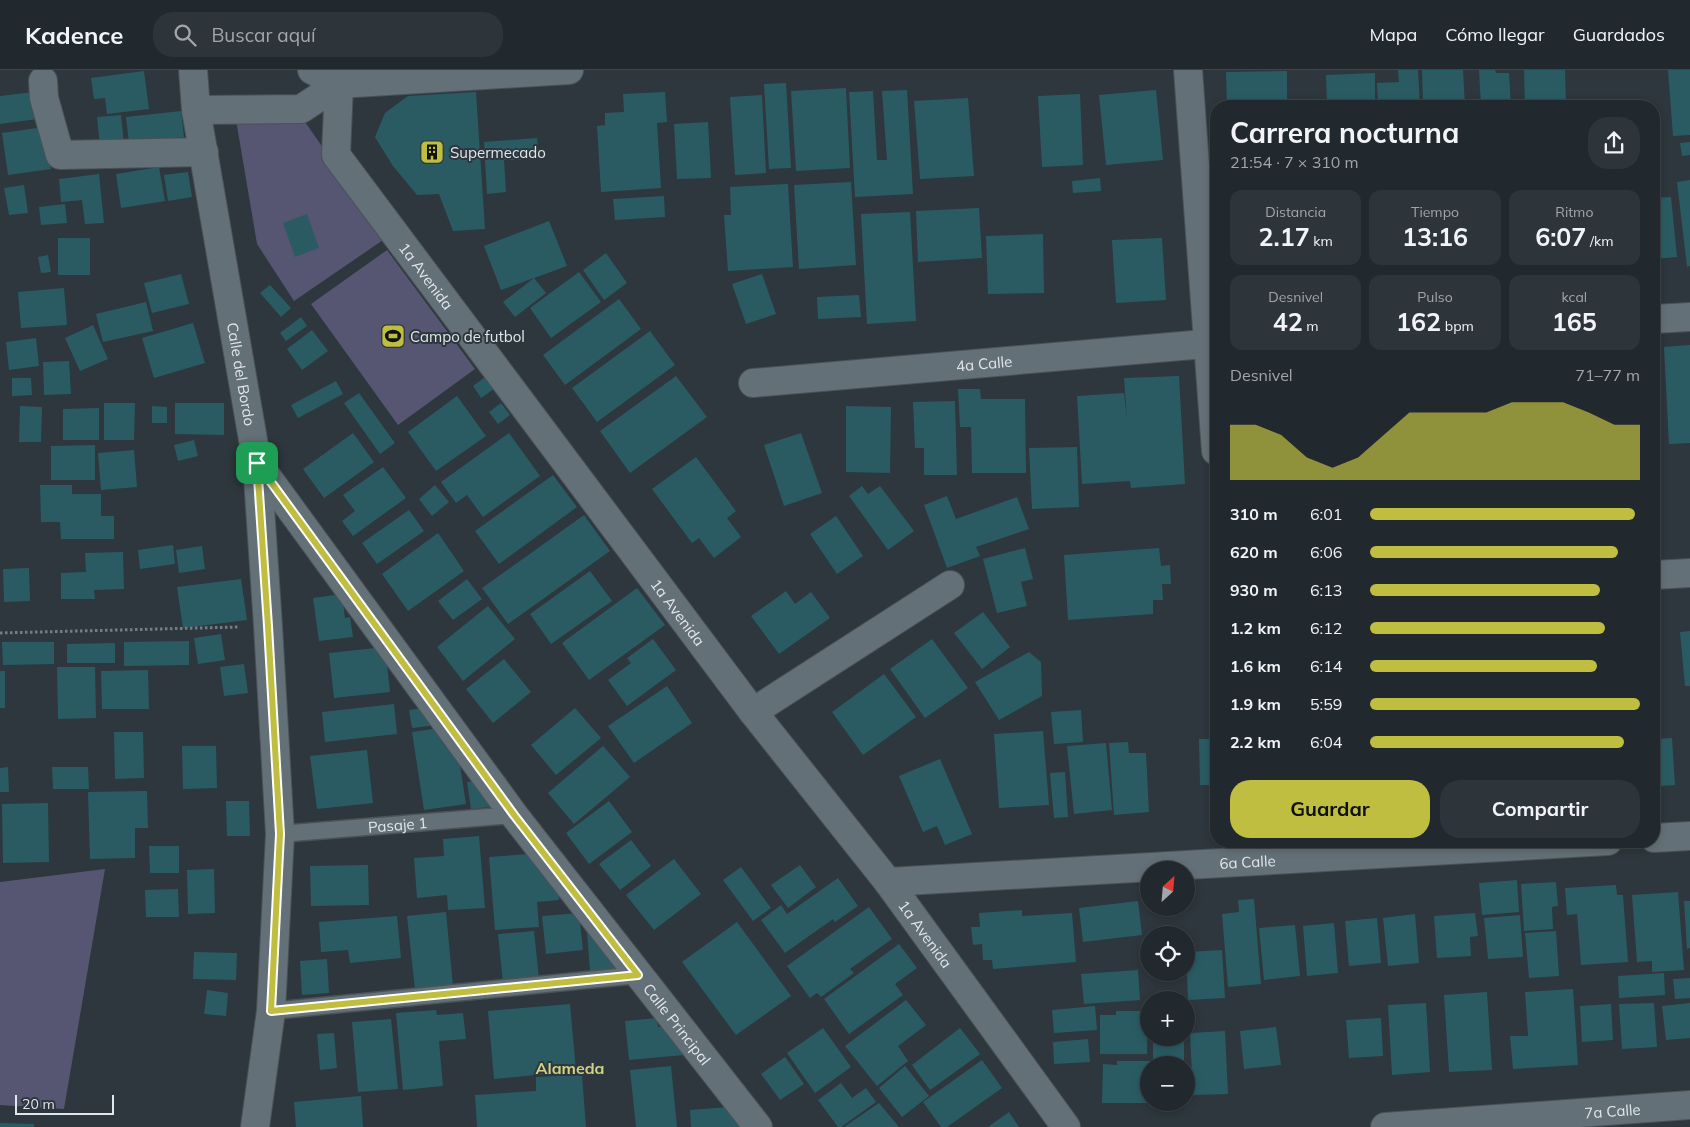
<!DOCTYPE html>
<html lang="es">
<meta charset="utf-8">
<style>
:root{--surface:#22292e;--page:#2e353a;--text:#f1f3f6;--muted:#a2a6aa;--line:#3f454a;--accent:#bfbe41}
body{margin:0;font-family:Mulish,sans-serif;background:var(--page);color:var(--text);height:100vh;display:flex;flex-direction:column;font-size:19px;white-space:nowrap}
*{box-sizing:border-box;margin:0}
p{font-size:16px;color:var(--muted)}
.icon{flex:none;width:28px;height:28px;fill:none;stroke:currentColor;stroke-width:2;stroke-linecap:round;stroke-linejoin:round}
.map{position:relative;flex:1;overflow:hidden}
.side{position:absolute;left:1210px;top:30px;width:450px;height:748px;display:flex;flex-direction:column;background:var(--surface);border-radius:20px;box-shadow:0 2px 8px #0003,0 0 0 1px var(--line)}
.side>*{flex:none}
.needle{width:32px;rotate:26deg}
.tools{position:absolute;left:1140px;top:791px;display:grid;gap:10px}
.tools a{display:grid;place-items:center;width:55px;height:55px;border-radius:50%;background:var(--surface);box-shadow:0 2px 8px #0003,0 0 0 1px var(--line);font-size:25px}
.scale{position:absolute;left:15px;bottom:12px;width:99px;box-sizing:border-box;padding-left:5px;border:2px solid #e0e6ea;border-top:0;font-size:14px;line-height:18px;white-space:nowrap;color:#e0e6ea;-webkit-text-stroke:4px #2d373d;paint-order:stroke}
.pin{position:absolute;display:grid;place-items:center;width:42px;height:42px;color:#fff;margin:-21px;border-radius:10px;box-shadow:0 2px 8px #0006}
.round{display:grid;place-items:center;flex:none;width:52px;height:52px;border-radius:20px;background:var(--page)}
.headline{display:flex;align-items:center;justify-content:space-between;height:85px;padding:0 20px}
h1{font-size:28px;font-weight:700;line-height:38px}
.figures{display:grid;grid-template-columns:repeat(3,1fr);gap:8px;height:85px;padding:5px 20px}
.figures div{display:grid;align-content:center;border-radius:12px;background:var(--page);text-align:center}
.figures b{font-size:25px;font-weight:700}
.figures small{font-size:14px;font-weight:400}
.figures p{font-size:14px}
.chart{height:140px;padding:10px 20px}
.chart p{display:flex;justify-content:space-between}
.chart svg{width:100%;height:90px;margin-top:5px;fill:var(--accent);opacity:.7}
.button{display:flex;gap:10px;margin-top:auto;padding:10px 20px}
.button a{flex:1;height:58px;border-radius:20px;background:var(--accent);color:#111;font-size:20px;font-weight:700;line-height:58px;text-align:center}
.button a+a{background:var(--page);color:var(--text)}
ul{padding:0 20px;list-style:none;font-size:16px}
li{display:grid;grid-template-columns:80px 60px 1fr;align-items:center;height:38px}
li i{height:12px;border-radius:6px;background:var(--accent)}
header{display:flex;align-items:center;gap:30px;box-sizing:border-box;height:70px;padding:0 25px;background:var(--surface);border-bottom:1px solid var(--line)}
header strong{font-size:24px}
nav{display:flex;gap:28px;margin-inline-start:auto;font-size:18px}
.search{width:350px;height:45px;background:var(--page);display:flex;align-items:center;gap:12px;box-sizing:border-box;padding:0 18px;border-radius:20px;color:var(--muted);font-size:19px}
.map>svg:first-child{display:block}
.green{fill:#565572}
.building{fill:#2a5b63}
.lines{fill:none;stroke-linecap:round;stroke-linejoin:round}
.lane-casing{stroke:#4a5257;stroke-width:19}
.street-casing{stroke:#4a5257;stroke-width:30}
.secondary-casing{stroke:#4a5257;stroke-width:30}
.path{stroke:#767e84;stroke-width:3;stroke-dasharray:2.5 2.5;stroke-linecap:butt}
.lane{stroke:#647077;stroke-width:16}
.street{stroke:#647077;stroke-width:28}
.secondary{stroke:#647077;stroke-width:28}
.route-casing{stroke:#fff;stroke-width:10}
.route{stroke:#bfbe41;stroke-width:6}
.labels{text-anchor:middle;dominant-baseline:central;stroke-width:4;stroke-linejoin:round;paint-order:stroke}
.poi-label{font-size:15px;fill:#e0e6ea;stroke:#2d373d;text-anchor:start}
.street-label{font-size:15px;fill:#e0e6ea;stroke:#2d373d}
.neighbourhood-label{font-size:16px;font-weight:bold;fill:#d1d284;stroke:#2d373d}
</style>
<header>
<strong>Kadence</strong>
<div class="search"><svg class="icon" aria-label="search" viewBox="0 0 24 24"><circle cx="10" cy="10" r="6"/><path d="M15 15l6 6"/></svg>Buscar aquí</div>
<nav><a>Mapa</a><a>Cómo llegar</a><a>Guardados</a></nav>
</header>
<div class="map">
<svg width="1690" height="1057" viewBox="0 0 1690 1057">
<rect width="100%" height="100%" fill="#2d373d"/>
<g class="green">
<path d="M296 39 386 168 294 231 257 174 236 50Z"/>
<path d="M387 180 475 299 398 355 311 234Z"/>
<path d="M105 799 64 1039 0 1035V812Z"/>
</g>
<g class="building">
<path d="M1398 0H1418L1420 36H1378L1377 13 1399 12Z"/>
<path d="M1422 0H1463L1465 36H1423Z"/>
<path d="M1479 0H1495L1496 3H1509L1511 36H1481Z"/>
<path d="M1524 0H1565L1566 35 1525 36Z"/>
<path d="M1668 0H1690V65L1673 66Z"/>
<path d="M144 1 149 39 107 44 105 28 94 29 91 8Z"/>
<path d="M1287 1V36H1227L1226 2Z"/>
<path d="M1375 3V36H1327L1326 5Z"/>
<path d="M786 13 791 98 769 99 764 14Z"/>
<path d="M846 18 850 98 796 101 791 21Z"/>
<path d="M907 20 913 124 855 127 849 22 873 21 877 90H887L882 21Z"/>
<path d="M1156 20 1163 90 1106 95 1099 25Z"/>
<path d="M42 21 45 48 0 54V26Z"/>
<path d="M476 22 485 159 453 161 439 124 417 125 393 96 375 67 385 43 408 26Z"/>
<path d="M665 22 667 52 657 53 661 118 601 122 597 56 605 55V43L624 42 623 24Z"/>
<path d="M1080 24 1083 95 1042 97 1038 26Z"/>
<path d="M762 25 766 103 735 105 730 27Z"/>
<path d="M968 28 974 106 920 109 914 31Z"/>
<path d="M181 41 184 67 129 73 126 47Z"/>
<path d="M121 45 124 74 100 76 97 47Z"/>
<path d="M708 52 711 108 677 109 674 54Z"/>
<path d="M44 57 51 99 8 105 2 63Z"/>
<path d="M537 68 539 89 504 90 506 122 487 124 484 72Z"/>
<path d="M1690 72V85L1682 86 1680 73Z"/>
<path d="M159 97 165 131 121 138 116 104Z"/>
<path d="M188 102 192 127 168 131 164 105Z"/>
<path d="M99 104 104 153 85 154 82 130 61 132 59 109Z"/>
<path d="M1100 108 1101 121 1073 123 1072 111Z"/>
<path d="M1690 110V196L1687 197 1677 112Z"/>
<path d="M851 112 856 195 799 199 794 115Z"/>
<path d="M788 114 793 197 728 201 724 145H731L730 117Z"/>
<path d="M24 115 28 143 9 145 4 118Z"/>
<path d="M664 126 665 147 615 150 613 129Z"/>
<path d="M1671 127 1677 187 1654 189V128Z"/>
<path d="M65 134 67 153 41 155 39 137Z"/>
<path d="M979 138 982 188 918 192 916 141Z"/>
<path d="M910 142 916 251 867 254 861 144Z"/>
<path d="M307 144 319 178 295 187 283 153Z"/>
<path d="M549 151 567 196 501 220 484 176Z"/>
<path d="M1043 164 1044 223 988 224 986 166Z"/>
<rect x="58" y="168" width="32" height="37"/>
<path d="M1162 168 1166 230 1116 233 1112 170Z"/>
<path d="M606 183 627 213 604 230 583 200Z"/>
<path d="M48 185 51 202 41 203 38 187Z"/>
<path d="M579 202 601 232 551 268 530 238Z"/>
<path d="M181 204 189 234 152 243 144 213Z"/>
<path d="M762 204 776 244 746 254 732 214Z"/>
<path d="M534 208 546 223 515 247 503 232Z"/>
<path d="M270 215 291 238 281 247 260 223Z"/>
<path d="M64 218 67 255 21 258 18 222Z"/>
<path d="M859 225 861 247 818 249 817 227Z"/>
<path d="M619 229 641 259 565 315 543 285Z"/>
<path d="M146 232 153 261 103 272 96 244Z"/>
<path d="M301 247 307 256 286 271 280 263Z"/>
<path d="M193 253 205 293 154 308 142 268Z"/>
<path d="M93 255 108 289 80 301 65 268Z"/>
<path d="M312 260 328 281 302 300 287 279Z"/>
<path d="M650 261 675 295 597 352 572 318Z"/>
<path d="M36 268 39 296 9 300 6 272Z"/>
<path d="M1690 275V373L1669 374 1664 277Z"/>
<path d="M69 291 71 324 44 325 43 292Z"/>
<path d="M1654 302H1657L1661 372 1654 373Z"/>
<path d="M676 306 707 347 630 403 600 361Z"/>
<path d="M1179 306 1185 414 1131 418 1130 411 1082 414 1077 326 1124 323 1127 349 1124 308Z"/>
<path d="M485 307 494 319 481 328 473 316Z"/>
<path d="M12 308H31L32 325 12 326Z"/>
<path d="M336 311 343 324 298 348 291 335Z"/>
<path d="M958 319H980L981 329H1025L1026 403H972L971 357H960Z"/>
<path d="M359 323 395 373 380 384 344 333Z"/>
<path d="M457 326 486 366 436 401 408 362Z"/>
<path d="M955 331 957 405H924V378H915L913 332Z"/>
<path d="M104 333H135L134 370H104Z"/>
<path d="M175 333H224V365L175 364Z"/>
<path d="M501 333 510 345 498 354 489 342Z"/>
<path d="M20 336 42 337 41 372H19Z"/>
<path d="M152 336 167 337V353H152Z"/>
<path d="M846 336 891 337 890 403 846 402Z"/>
<path d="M99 338V370H63V339Z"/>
<path d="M353 363 374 392 324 428 303 399Z"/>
<path d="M509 363 540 406 483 447 467 425 456 433 441 412Z"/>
<path d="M801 363 822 423 784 436 764 375Z"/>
<path d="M194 370 198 386 178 391 174 375Z"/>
<path d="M95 375V410H51V376Z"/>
<path d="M1077 377 1079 437 1032 439 1029 378Z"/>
<path d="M134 380 137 417 101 420 98 383Z"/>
<path d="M696 387 736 441 727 448 741 467 714 488 699 468 692 473 652 419Z"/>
<path d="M383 397 406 428 353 466 342 451 355 441 343 425Z"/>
<path d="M553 405 577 437 499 494 475 461Z"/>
<path d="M40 415H72V424H101V446H114V469H61L60 452H41Z"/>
<path d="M435 415 449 432 432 446 419 429Z"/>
<path d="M862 416 868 424 880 416 914 461 888 480 849 426Z"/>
<path d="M947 426 956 449 1017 427 1029 459 976 477 980 486 947 498 924 435Z"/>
<path d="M409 440 424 461 377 494 362 473Z"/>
<path d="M584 445 610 481 508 554 482 518Z"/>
<path d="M836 446 863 486 837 504 810 464Z"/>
<path d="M438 463 464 501 408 541 382 504Z"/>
<path d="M173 475 175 494 140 499 138 480Z"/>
<path d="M202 476 205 499 179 503 176 480Z"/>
<path d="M1025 478 1033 509 1021 512 1027 536 997 543 983 489Z"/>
<path d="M1159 478 1161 496 1170 495 1171 514H1162L1163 530H1153V544L1068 550 1064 485Z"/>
<path d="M123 482 124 519 94 520 95 529H61V503L86 502 85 483Z"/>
<path d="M29 498 30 531 4 532 3 499Z"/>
<path d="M590 501 612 531 551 574 530 544Z"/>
<path d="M241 509 247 550 183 558 177 517Z"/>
<path d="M467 509 482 529 453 550 438 531Z"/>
<path d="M637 518 665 555 589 610 562 573Z"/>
<path d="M786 521 795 534 811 522 830 548 779 584 751 546Z"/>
<path d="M342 524 345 548 350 547 353 567 319 571 313 528Z"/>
<path d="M488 536 515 569 463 611 437 577Z"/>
<path d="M983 542 1010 577 982 599 954 563Z"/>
<path d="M1690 561V616H1685L1680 562Z"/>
<path d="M221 564 225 590 198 594 194 568Z"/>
<path d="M653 569 676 600 627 636 608 610 631 593 627 588Z"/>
<path d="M932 569 968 618 925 648 890 599Z"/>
<path d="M189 571V595L124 596V572Z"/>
<path d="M2 572H54V594L3 595Z"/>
<path d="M115 573V593H67V574Z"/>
<path d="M385 577 390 622 334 628 329 583Z"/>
<path d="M1029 582 1041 592 1042 626 999 650 975 612Z"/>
<path d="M504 589 531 622 493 653 466 619Z"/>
<path d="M244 594 248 623 224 626 220 597Z"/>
<path d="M57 597H95L96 648 58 649Z"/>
<path d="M148 600 149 639H102L101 601Z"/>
<rect x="0" y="601" width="5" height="37"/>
<path d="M884 604 916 647 863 685 832 642Z"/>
<path d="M667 616 692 653 634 693 608 656Z"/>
<path d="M394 634 397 664 325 672 322 642Z"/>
<path d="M436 636 438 655 412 658 409 640Z"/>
<path d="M575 638 601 668 556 705 531 675Z"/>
<path d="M1081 640 1083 672 1054 674 1051 642Z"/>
<path d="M454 656 466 734 424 740 412 662Z"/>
<path d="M1043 661 1049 735 999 738 994 664Z"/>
<path d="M114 662H143L144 708 115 709Z"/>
<path d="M1672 668 1675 715 1661 716 1660 700H1654V669Z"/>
<path d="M1199 669H1216V715H1200Z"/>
<path d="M1128 672 1129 683H1146L1149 742 1114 745 1109 673Z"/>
<path d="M1106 673 1112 740 1074 744 1067 676Z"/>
<path d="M182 676H216L217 718 183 719Z"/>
<path d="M603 676 630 707 574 754 548 723Z"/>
<path d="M367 680 373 733 317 739 310 686Z"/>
<path d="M940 689 972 764 945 775 937 756 923 762 899 706Z"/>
<path d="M8 697 9 722H0V698Z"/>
<path d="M52 697H88L89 719H53Z"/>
<path d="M1065 702 1068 747 1054 748 1050 703Z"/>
<path d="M506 707 509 735 471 739 467 712Z"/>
<path d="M147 721 148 758H135V788L90 789 88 722Z"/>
<path d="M226 731H249L250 766H227Z"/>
<path d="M609 731 632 762 589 794 566 763Z"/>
<path d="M48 733 49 792 3 793 2 734Z"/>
<path d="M479 766 485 838 448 840 447 825 417 828 414 788 444 786 443 769Z"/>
<path d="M631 770 651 796 620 820 599 794Z"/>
<path d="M149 776H179V803H150Z"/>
<path d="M556 782 559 830 537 832 539 857 495 860 489 787Z"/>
<path d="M674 789 701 824 654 860 626 825Z"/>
<path d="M368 795 369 835 311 836 310 796Z"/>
<path d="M800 795 816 817 788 838 771 815Z"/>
<path d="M741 797 771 838 753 851 723 810Z"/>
<path d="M214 799 215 843 188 844 187 800Z"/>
<path d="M838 808 858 836 835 852 833 849 785 883 761 850 781 835 787 844Z"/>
<path d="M1517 810 1519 842 1482 845 1479 813Z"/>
<path d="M1556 812 1558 836 1552 837 1553 859 1524 861 1521 814Z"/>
<path d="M1616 815 1617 825H1623L1628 892 1581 895 1577 844 1567 845 1565 818Z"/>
<path d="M178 819 179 847H146L145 820Z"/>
<path d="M1678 822 1684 900 1652 902V891L1637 892 1632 825Z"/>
<path d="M1254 829 1261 914 1228 917 1222 844 1239 842 1238 830Z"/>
<path d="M1138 831 1142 865 1083 872 1079 838Z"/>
<path d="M1684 831H1690V878L1687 879Z"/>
<path d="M869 837 892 869 850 899 854 903 821 927 817 923 810 928 787 896Z"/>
<path d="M1022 840V846L1072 843 1076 892 993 899 992 890H983L982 874 973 875 971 857H980L979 843Z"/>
<path d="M446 842 453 916 415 920 407 846Z"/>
<path d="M579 843 583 880 546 884 542 846Z"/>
<path d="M1475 843 1478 866 1470 867 1471 886 1437 888 1434 846Z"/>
<path d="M1415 844 1419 893 1388 896 1383 848Z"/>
<path d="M1520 845 1523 887 1488 889 1484 848Z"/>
<path d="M397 846 401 888 350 893 348 880 321 882 319 852Z"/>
<path d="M1377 848 1381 893 1349 896 1345 851Z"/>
<path d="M737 852 791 926 736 965 682 892Z"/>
<path d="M1334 853 1338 903 1307 906 1303 856Z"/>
<path d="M1295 855 1300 906 1264 910 1259 858Z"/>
<path d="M534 861 539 909 503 913 498 864Z"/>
<path d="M1180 861 1181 865H1151V864Z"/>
<path d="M1556 861 1559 906 1529 908 1525 863Z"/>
<path d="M604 862 630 897 590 901 587 863Z"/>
<path d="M899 874 917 898 895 914 903 925 849 964 824 929Z"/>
<path d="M1222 880 1225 928 1188 930 1186 882Z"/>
<path d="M194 882 237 883 236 910 193 909Z"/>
<path d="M327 889 329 923 302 925 300 891Z"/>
<path d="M1138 900 1140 930 1084 934 1081 904Z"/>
<path d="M1664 903 1665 925 1619 928 1618 906Z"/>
<path d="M1690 908V928L1675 929 1673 909Z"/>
<path d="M1573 919 1578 995 1513 999 1510 966H1528L1525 922Z"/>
<path d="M207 920 228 923 226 946 204 944Z"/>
<path d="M1487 922 1492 1000 1449 1002 1444 925Z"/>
<path d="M906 930 926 955 898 976 908 991 877 1016 845 976Z"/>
<path d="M1426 933 1430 1002 1392 1005 1388 935Z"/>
<path d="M1654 933 1657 977 1622 979 1619 934Z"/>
<path d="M1690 933V968L1666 970 1662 936Z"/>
<path d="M570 934 576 1001 494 1009 488 941Z"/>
<path d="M1611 934 1613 970 1582 972 1580 936Z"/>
<path d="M1095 936 1097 960 1054 963 1052 940Z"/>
<path d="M436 940 437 945 463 943 466 969 439 971 443 1016 403 1020 396 943Z"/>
<path d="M1116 941H1148L1147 984H1100V945H1116Z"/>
<path d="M657 948 658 957 681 955 684 985 629 990 625 951Z"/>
<path d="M1381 948 1383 986 1349 988 1346 950Z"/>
<path d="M391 949 398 1019 358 1022 352 952Z"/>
<path d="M1276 957 1281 995 1244 999 1240 961Z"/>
<path d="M823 958 851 997 815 1023 787 983Z"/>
<path d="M960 958 980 984 930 1020 912 995Z"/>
<path d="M1225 961 1228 1024 1193 1025 1190 963Z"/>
<path d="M334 963 337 998 320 1000 317 964Z"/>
<rect x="1153" y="968" width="31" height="27"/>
<path d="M1088 969 1090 992 1054 994 1053 972Z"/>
<path d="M785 987 804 1014 780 1030 761 1004Z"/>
<path d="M982 990 1002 1018 947 1057H941L923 1032Z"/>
<path d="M1117 991H1151V995H1149V1033H1102L1103 994 1117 995Z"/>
<path d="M671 996 677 1057H636L630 1000Z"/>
<path d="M905 996 929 1026 902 1047 879 1018Z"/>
<path d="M582 1005 586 1057H477L475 1025 536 1021V1007Z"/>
<path d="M841 1013 852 1028 866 1018 876 1032 841 1057H838L818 1030Z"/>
<path d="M361 1026 363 1057H296L294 1032Z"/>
<path d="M879 1033 899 1057H844Z"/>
<path d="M741 1036 742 1057H691L690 1040Z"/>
<path d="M1009 1042 1019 1057H988Z"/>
<path d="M0 1053 34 1054V1057H0Z"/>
</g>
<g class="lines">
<g class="lane-casing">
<g id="lane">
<path id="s1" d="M280 764 514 745"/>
<path d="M271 941 638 905"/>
</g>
</g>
<g class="street-casing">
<g id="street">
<path d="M312 0 339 14"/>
<path d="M1188 0 1216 381"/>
<path d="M43 11 44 28 60 85 204 82"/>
<path id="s2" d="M339 14 336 85 753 642 888 812 1066 1057"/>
<path d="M196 40 301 39 339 14 569 0"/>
<path d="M1654 249 1690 247"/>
<path id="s3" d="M753 313 1216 273"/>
<path id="s4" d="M257 393 514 745 758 1057"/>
<path d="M1654 505 1690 503"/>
<path d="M753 642 950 515"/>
<path d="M1654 768 1690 766"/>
<path id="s5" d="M888 812 1608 771"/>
<path id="s6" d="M1385 1057 1690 1035"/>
</g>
</g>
<g class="secondary-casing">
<g id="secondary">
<path id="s7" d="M193 0 196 40 257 393 268 556 280 764 271 941 255 1057"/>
</g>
</g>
<path class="path" d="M0 563 238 557"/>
<use href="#lane" class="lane"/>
<use href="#street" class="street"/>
<use href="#secondary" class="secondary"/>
</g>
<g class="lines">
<g class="route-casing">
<path id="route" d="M257 393 514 745 638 905 271 941 280 764 268 556Z"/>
</g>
<use href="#route" class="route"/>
</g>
<defs>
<g id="building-square" transform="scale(1.25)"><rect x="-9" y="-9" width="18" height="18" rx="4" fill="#bfbe41" stroke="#2d373d"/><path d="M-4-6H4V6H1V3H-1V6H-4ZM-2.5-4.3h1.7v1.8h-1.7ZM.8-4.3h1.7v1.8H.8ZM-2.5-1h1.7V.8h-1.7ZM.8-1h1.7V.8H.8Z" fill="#111"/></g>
<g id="stadium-square" transform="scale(1.25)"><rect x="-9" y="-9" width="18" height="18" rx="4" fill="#bfbe41" stroke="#2d373d"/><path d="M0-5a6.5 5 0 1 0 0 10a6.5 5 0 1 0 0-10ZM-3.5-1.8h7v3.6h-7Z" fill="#111"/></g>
</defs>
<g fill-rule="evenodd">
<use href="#building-square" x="432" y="82"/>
<use href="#stadium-square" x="393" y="266"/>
</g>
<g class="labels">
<g class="poi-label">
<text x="450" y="82">Supermecado</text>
<text x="410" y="266">Campo de futbol</text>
</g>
<g class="street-label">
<text stroke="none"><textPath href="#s2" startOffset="222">1a Avenida</textPath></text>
<text stroke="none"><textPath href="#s3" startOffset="232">4a Calle</textPath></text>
<text stroke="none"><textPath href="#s7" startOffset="308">Calle del Bordo</textPath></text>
<text stroke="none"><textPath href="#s2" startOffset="642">1a Avenida</textPath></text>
<text stroke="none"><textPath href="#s1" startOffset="118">Pasaje 1</textPath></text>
<text stroke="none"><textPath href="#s5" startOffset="360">6a Calle</textPath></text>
<text stroke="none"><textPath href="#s2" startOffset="1048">1a Avenida</textPath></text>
<text stroke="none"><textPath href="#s4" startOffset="701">Calle Principal</textPath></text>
<text stroke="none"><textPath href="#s6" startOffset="228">7a Calle</textPath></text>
</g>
<g class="neighbourhood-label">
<text x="570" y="998">Alameda</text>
</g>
</g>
</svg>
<div class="tools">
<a><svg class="needle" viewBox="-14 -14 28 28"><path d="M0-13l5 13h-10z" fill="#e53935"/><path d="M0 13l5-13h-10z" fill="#a2a6aa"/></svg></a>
<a><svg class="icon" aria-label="locate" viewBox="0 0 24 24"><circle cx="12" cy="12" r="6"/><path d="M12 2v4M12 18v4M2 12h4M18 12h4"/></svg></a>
<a>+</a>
<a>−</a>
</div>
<div class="scale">20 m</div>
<div class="pin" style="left:257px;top:393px;background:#1e9e55"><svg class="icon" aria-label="arrive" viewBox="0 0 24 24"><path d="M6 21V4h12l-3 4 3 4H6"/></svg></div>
<section class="side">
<div class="headline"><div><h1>Carrera nocturna</h1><p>21:54 · 7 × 310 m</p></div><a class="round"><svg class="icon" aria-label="share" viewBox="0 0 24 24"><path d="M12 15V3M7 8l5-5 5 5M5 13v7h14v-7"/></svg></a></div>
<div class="figures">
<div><p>Distancia</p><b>2.17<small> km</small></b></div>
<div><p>Tiempo</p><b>13:16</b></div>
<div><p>Ritmo</p><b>6:07<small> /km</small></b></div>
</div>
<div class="figures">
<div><p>Desnivel</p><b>42<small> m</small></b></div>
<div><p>Pulso</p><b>162<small> bpm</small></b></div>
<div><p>kcal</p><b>165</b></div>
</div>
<div class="chart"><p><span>Desnivel</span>71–77 m</p>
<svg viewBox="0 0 160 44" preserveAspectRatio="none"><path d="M0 44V17L10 17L20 22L30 33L40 38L50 33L60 22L70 11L80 11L90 11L100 11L110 6L120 6L130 6L140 11L150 17L160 17V44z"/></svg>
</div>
<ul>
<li><b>310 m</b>6:01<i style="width:98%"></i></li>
<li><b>620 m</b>6:06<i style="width:92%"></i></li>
<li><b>930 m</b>6:13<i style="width:85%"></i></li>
<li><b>1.2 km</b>6:12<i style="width:87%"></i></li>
<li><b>1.6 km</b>6:14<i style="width:84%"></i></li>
<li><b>1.9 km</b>5:59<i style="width:100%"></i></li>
<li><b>2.2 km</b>6:04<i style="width:94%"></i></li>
</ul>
<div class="button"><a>Guardar</a><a>Compartir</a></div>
</section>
</div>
